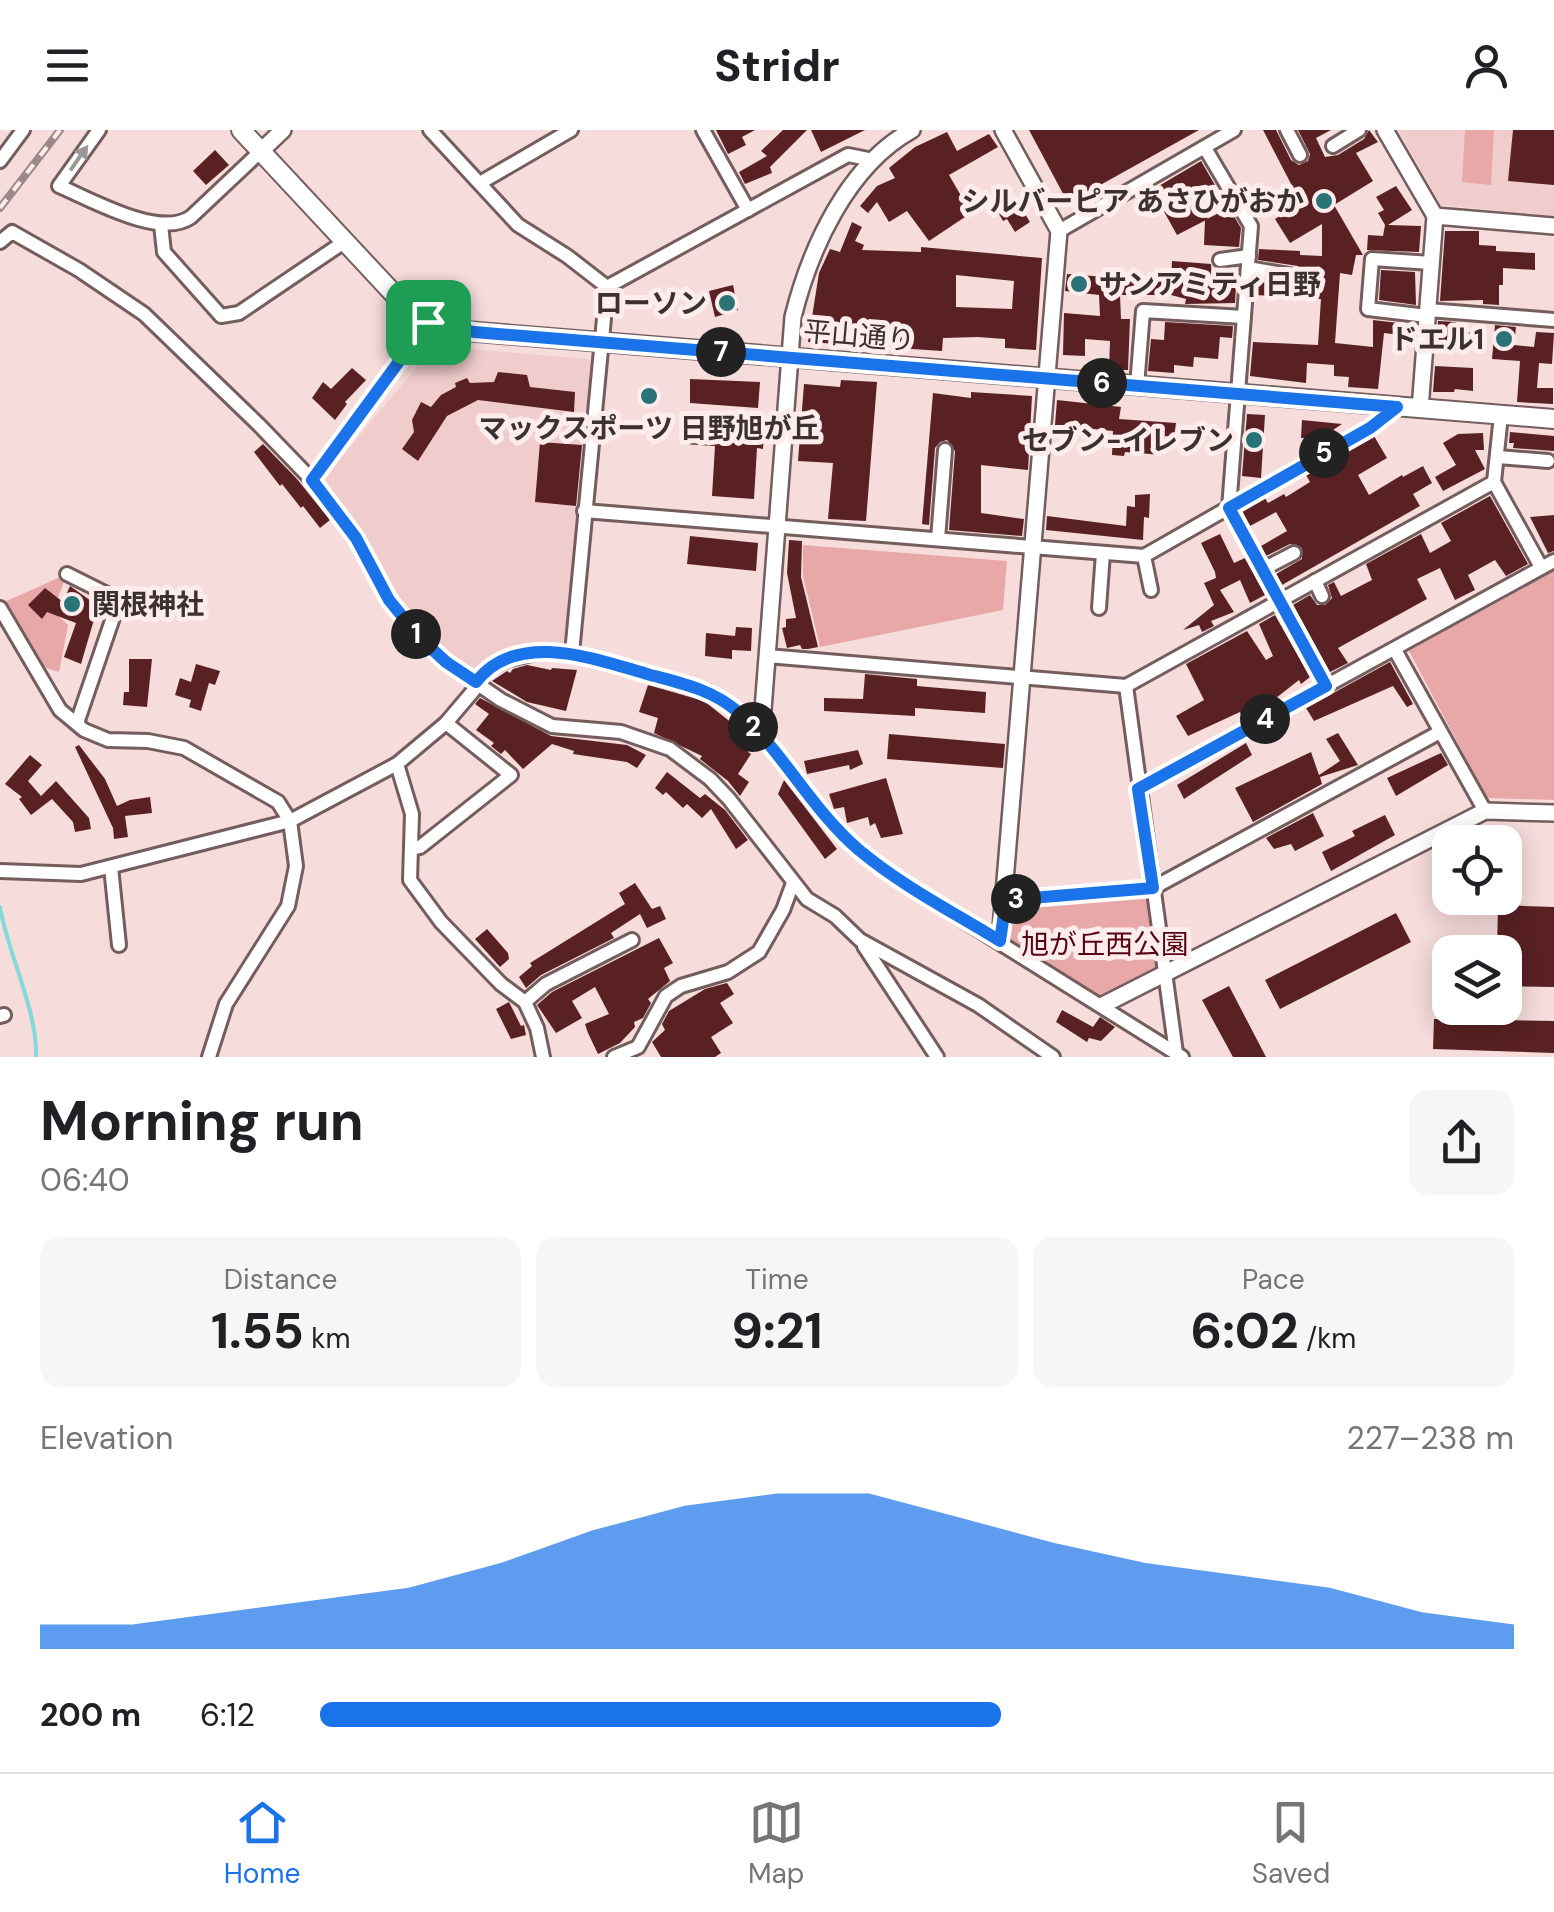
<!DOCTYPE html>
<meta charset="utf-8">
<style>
:root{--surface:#fff;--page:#f6f6f6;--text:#202124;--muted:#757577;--line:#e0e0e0;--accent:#1a73e8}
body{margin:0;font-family:"DM Sans","Noto Sans JP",sans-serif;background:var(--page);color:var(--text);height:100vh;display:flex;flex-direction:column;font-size:38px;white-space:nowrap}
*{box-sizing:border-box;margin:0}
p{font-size:32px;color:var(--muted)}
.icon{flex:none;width:55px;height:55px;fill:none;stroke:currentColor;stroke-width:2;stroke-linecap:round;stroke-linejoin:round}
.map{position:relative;height:927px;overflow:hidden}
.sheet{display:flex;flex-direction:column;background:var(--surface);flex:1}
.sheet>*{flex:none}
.controls{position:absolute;left:1432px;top:695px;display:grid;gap:20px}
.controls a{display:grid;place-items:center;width:90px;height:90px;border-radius:20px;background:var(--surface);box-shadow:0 5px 25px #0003;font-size:50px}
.pin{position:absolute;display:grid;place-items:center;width:85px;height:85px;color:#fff;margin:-42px;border-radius:20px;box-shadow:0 5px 15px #0006}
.km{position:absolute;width:50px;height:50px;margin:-25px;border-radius:50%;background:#222;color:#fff;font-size:28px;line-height:50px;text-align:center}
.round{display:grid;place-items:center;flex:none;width:105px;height:105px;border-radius:20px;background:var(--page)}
.head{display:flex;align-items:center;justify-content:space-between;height:170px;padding:0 40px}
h1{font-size:55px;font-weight:700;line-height:75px}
.metrics{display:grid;grid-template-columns:repeat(3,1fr);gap:15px;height:170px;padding:10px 40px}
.metrics div{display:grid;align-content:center;border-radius:20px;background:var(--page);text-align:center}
.metrics b{font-size:50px;font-weight:700}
.metrics small{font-size:28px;font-weight:400}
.metrics p{font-size:28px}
.chart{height:280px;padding:20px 40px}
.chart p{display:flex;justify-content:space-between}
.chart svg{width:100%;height:180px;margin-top:10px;fill:var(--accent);opacity:.7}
ul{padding:0 40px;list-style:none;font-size:32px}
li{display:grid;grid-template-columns:160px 120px 1fr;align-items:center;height:75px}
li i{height:25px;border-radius:12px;background:var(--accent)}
header{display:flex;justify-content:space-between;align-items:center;height:130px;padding:0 40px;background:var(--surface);font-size:45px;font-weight:700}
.dock{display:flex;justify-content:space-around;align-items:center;height:140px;border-top:2px solid var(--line);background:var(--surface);font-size:28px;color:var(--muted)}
.dock a{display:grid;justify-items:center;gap:5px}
.dock .active{color:var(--accent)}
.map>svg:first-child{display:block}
.built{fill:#f0cdcc}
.green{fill:#e8a8a7}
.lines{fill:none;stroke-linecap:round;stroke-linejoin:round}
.stream{stroke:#84d9dd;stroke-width:4}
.building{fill:#592123;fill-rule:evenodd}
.minor-casing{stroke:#745d5d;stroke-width:18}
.tertiary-casing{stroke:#745d5d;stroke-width:20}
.secondary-casing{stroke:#745d5d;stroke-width:22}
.minor{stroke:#fff;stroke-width:12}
.tertiary{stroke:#fff;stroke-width:15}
.secondary{stroke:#fff;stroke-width:18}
.rail-casing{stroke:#9c8a8a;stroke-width:8}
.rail{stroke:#fceceb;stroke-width:4;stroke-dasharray:11;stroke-linecap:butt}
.oneway{fill:#9d9898}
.route-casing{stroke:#fff;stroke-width:20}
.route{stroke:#1a73e8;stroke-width:12}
.poi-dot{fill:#2a7478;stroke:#fceceb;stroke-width:4}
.labels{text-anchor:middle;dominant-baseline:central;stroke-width:10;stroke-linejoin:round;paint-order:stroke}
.poi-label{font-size:28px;font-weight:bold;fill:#3b3131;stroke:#fceceb;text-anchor:end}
.street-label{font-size:28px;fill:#3b3131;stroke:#fceceb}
.park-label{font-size:28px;fill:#570412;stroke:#fceceb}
</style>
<header><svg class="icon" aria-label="menu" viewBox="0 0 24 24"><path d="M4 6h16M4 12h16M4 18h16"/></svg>Stridr<svg class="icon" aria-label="person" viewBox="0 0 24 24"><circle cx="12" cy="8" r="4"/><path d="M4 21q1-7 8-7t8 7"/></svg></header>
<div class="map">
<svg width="1554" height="927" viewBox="0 0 1554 927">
<rect width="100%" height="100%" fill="#f6dcdb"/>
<g class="built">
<path d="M1398 0H1554V86L1441 75Z"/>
<path d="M457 218 588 229 591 233 568 512 562 517 541 515 495 527 477 538H465L444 524 397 463 364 406 323 349 421 232Z"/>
</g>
<g class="green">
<path d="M1465 0H1494L1491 55 1462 52Z"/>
<path d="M803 415 1007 431 1003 480 820 517 803 446Z"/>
<path d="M1554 441V670L1487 668 1409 521Z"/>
<path d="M67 444 53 481 68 495 59 542 31 533 0 474Z"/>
<path d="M1153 758 1164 842 1103 875 1000 811 1006 770Z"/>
</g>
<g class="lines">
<path class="stream" d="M0 777C8 824 38 882 36 927"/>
</g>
<g class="building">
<path d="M716 0H755L742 7 746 15 728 24Z"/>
<path d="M783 0H807L770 37 772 43 745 54 739 42 767 26 761 21Z"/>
<path d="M811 0H865L821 22Z"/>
<path d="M1029 0H1199L1068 73Z"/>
<path d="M1263 0H1276L1291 30 1299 35 1308 31 1310 24 1298 0H1331L1316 8 1325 27 1338 25 1364 9 1369 0 1378 12 1356 23 1373 51 1334 75 1363 125H1356L1352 145 1340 143 1335 213 1373 217V190L1415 195V203H1409V206L1384 203 1378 259 1348 257 1349 247 1334 246V235L1307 233 1306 253 1250 246 1253 212 1318 215 1321 169 1256 165 1257 150 1294 156 1302 153 1305 147 1298 136 1258 130 1259 119 1300 121V125L1322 126V94L1290 113 1275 89 1301 73Z"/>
<path d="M1513 0H1554V55L1508 51Z"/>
<path d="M947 2 957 21 989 4 998 17 949 45 971 83 929 111 907 81 889 92 877 72 868 83 860 76 877 56 895 48 889 38 915 17Z"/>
<path d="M215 20 229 35 206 55 193 41Z"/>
<path d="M1201 31 1215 55 1196 65 1208 89 1177 105 1152 60Z"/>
<path d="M1396 56 1412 80 1388 95 1421 96 1419 122 1367 120 1368 105 1383 106 1385 95 1378 83 1384 80 1376 67Z"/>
<path d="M1014 66 1030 92 1015 102 1007 89 1003 91 995 77Z"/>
<path d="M1229 78 1241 98 1239 117 1204 115 1205 90Z"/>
<path d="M852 92 862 97 855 111 864 115 862 120 921 122V117L1042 128 1036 220 1005 218V209L978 207 943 208 942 221 808 212 819 143 830 119 840 122ZM956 145 1014 151 1012 179 956 177Z"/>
<path d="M1445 101H1479V115L1496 116V121L1535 123V140L1503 138V155H1499V175L1483 174V170L1440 171Z"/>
<path d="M1172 131 1211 134 1212 154 1236 156 1235 173 1185 174 1186 169 1171 165H1120L1121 189H1130L1128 240H1109L1110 211 1085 209V226L1063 225 1064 183 1100 186 1099 165 1065 161 1067 144 1171 152Z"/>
<path d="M1381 140 1415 142 1416 175 1379 170Z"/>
<path d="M733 155 738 180 715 187 709 161Z"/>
<path d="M1438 191 1456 192V202H1473V219H1436Z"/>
<path d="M1165 192 1233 196 1232 208 1220 207 1218 229 1194 227 1193 237 1174 235V243L1148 241 1151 209 1164 210Z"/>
<path d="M1495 195 1516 197 1514 215 1534 217 1536 202 1554 203 1552 234 1539 233 1537 258H1553V274L1517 272 1520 231 1492 229Z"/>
<path d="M1435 236 1473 238V261L1455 259 1454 262H1433Z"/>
<path d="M352 238 366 250 345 272 347 274 335 290 312 268 323 252 331 259Z"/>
<path d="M498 242 527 245 530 257 575 262 574 282 478 270 447 286 418 331 402 319 414 302 412 290 421 272 431 277 441 265 456 257 455 253 467 248 470 253 494 252Z"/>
<path d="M690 249 760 252 758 278 690 273Z"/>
<path d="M841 250 877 252 866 391 828 389 833 333 798 331 804 254 840 257Z"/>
<path d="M971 262 1032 266 1028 340 981 335V383L1024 389 1022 406 949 400 955 321 947 310 940 312 935 318 929 395 922 394 933 263 971 268Z"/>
<path d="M1057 270 1121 277 1119 289 1176 293 1174 307 1165 306 1163 325 1125 322 1124 326 1112 325 1113 301 1055 295Z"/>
<path d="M1247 284 1265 285 1261 348 1242 346Z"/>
<path d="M1302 290 1342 294 1321 308H1301Z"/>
<path d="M684 295 764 300 763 319 757 318 754 369 712 366 715 316 684 314Z"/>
<path d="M1510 302 1554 306V321L1513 318 1514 313H1509Z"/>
<path d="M1483 303 1484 320H1475L1485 339 1443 361 1435 347 1456 335 1443 313 1458 304Z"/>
<path d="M1374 306 1387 328 1358 345 1369 365 1402 345 1403 347 1423 336 1432 353 1413 364 1420 376 1282 455 1276 444 1302 429V418L1290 414 1266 426 1261 416 1287 401 1276 382 1250 396 1242 381 1265 368 1268 373 1284 364 1286 367 1310 352 1306 345Z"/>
<path d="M540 312 582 315 576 376 535 372Z"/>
<path d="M263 314 297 349 330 390 320 398 303 376 301 378 282 354 280 356 254 322Z"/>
<path d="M1150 364 1149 388 1144 387 1143 410 1046 400 1047 386 1126 396 1127 376 1135 377V365Z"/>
<path d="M1490 366 1528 434 1506 446 1495 430 1468 445 1475 460 1455 470 1440 438 1417 449 1427 469 1338 518 1348 533 1330 542 1293 475 1310 465 1317 475H1325L1332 468 1328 455 1334 452 1341 466 1372 450 1366 434 1421 404 1430 423 1451 411 1441 393Z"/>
<path d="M1554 385V421L1548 423 1530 387Z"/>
<path d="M1220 404 1234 433 1245 428 1265 465 1250 473 1240 450 1220 460 1234 482 1211 491 1214 496 1202 502 1199 495 1183 500 1214 475 1204 453 1216 448 1215 442 1201 413Z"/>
<path d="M690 406 758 413 756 441 687 434Z"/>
<path d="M789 410 802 411 801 447 818 517 808 519H802L800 515 787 518 782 498 786 497V489L796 488 787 443Z"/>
<path d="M70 456 101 478 93 493 81 534 64 527 76 493 47 482 42 489 28 475 45 458 63 472Z"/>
<path d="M1275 485 1310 547 1301 554 1299 550 1276 568 1242 586 1240 582 1188 606 1176 586 1204 570 1186 534 1247 501 1266 530 1273 526 1259 494Z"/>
<path d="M736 497 752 498 751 521 732 520V529L705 526 706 503 735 506Z"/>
<path d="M129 529H152L147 577 123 575 124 562H129Z"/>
<path d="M1390 532 1413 574 1407 577 1393 556 1314 591 1306 578Z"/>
<path d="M196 534 220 541 215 555 209 553 201 581 189 577 191 570 175 565 180 548 191 552Z"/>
<path d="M527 535 551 540 552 538 577 540 566 581 527 572 492 551 507 541 510 543 513 539Z"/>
<path d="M865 544 917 549V556L986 562 985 583 915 578V586L824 581V568L863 569Z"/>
<path d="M648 555 704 571 747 605 748 622 751 624 738 644 749 652 740 666 728 651 700 629 702 626 654 603 658 588 639 582Z"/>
<path d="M480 568 551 606 627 615 646 625 637 638 627 632 573 624 574 621 552 614 523 639 505 620 501 624 491 616 494 613 476 600 489 584 475 574Z"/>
<path d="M1338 603 1358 635 1320 647 1322 654 1253 692 1235 658 1311 622 1319 645 1340 631 1326 609Z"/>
<path d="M889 604 1005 614 1003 638 887 629Z"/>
<path d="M1246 613 1252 625 1184 669 1177 655Z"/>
<path d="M79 615 105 649 117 676 130 670 150 667 152 683 125 686 128 707 114 709 113 698 75 617Z"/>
<path d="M858 620 863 634 850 640 849 635 807 644 804 631Z"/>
<path d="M1441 623 1448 635 1396 666 1387 648Z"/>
<path d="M30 625 42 635 28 651 41 666 56 651 89 688 91 699 75 702 73 692 52 669 31 685 19 669 22 667 5 654Z"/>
<path d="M667 642 700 668 705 664 725 680 748 710 736 719 711 679 702 688 687 674 683 678 666 662 663 665 655 658Z"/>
<path d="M886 648 903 704 881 708 875 693 870 696 868 687 847 693 844 677 834 679 829 664Z"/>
<path d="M784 650 837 719 825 729 778 664Z"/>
<path d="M1313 683 1324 706 1295 721 1291 714 1274 719 1266 708Z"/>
<path d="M1385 685 1395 705 1331 741 1322 722 1355 706 1352 701Z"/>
<path d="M635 753 652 779 660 776 666 789 647 798 640 784 611 803 614 808 541 845 526 858 519 847 532 836 530 833 625 774 619 763Z"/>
<path d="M1498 775 1554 777V857L1505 856V822H1497Z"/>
<path d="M1396 783 1411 812 1280 879 1265 850Z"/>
<path d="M487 799 508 823 509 829 500 837 475 809Z"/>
<path d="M659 808 673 833 664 838 670 851 648 869 651 873 643 888 634 892 635 897 620 913 598 924 588 903 585 894 609 884 595 857 572 871 582 888 556 903 537 875 552 862Z"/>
<path d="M727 853 734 864 720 873 733 893 711 907 721 923 715 927H661L652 912 665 900 662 894 669 881 705 859Z"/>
<path d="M1229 856 1266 927H1233L1202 870Z"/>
<path d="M509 872 521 896 524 895 526 905 511 909 496 879Z"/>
<path d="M1062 880 1093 897 1100 887 1115 897 1101 911 1089 908 1087 912 1056 892Z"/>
<path d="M1434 889 1554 891V923L1433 919Z"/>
</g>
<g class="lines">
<g class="minor-casing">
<g id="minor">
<path d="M99 0 59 56C92 70 160 109 191 87L261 21"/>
<path d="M430 0 518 95 567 126 607 157 572 523"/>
<path d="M703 0 748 80"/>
<path d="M1287 0 1300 25"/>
<path d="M1333 16 1359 0"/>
<path d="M1205 18 1251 96 1229 378 1326 556"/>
<path d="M0 31 23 0"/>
<path d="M480 53 571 0"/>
<path d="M161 95 164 122 221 186 239 183 344 112"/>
<path d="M1059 101 1234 0"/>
<path d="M0 112 12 102 79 140 144 184 259 295 312 350 357 408 389 470 420 508 446 532 501 570 552 596 621 602 670 619 710 649 729 669 807 769 835 786 860 810 978 875 1053 927"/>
<path d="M1220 130 1249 126"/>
<path d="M1248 138 1295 146"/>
<path d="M607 157 848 25 873 30"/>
<path d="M1428 180 1554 190"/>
<path d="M1427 186 1368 179 1372 129 1431 133"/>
<path d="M1137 256 1143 181 1244 187"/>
<path d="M1501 285 1494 352 1541 437"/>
<path d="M1498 327 1548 331"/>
<path d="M312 350 429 192"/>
<path d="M584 381 1144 426 1370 297 1397 277"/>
<path d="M938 409 945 320"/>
<path d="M1144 426 1151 460"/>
<path d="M1263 439 1294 423"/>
<path d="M67 444 119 470 77 593"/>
<path d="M1315 451 1322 466"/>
<path d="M0 478 60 580 84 600 108 610 148 611 184 618 278 672 290 691 296 736 288 776 226 874 209 927"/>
<path d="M1099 478 1103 423"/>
<path d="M1395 520 1485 681"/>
<path d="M767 526 1126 556 1494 352"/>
<path d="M1126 556 1176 923"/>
<path d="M397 634 412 684 410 750 441 792 501 854 525 872 537 898 543 927"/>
<path d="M1138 659 1554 431"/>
<path d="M413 718 420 717 511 645 446 593"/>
<path d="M111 737 119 815"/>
<path d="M0 741 81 744 290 691 397 634 446 593 474 560 486 540 506 530 540 522 572 523 708 562C763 591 790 649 831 693 849 713 871 728 891 745L1182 927"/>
<path d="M1006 770 1153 758 1440 602"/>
<path d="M864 816 937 927"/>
<path d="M525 872 546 854 632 810"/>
<path d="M0 886 4 885"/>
<path d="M614 927 638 917 666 866 681 856 728 842 759 822 783 780 793 753"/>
</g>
</g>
<g class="tertiary-casing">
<g id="tertiary">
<path d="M1385 0 1435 86 1420 279"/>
<path d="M261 21 283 0"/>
<path d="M1435 86 1554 96"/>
<path d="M761 606 793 187C810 119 847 36 912 0"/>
<path d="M1000 811 1059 101 1003 0"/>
<path d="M1103 875 1485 681 1554 683"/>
</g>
</g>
<g class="secondary-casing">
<path id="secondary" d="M241 0 406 177 429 192 453 200 1554 289"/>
</g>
<use href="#minor" class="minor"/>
<use href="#tertiary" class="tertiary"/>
<use href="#secondary" class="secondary"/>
<g class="rail-casing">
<path id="rail" d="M0 78 60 0"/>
</g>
<use href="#rail" class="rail"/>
</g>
<defs><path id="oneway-solid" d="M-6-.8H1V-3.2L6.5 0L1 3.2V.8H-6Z" transform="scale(2.5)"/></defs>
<use class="oneway" href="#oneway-solid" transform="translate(79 28) rotate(-55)"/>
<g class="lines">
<g class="route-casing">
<path id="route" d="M428 192 474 202 1397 277 1370 298 1229 378 1326 556 1138 659 1153 758 1006 770 1000 811C953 782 902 756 859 720 812 680 784 623 738 582 712 559 680 553 647 544 595 529 517 499 476 552L446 532 420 508 389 470 356 408 312 350Z"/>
</g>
<use href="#route" class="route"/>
</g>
<g class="poi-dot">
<circle cx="1324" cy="71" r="10"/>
<circle cx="1079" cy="154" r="10"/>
<circle cx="727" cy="173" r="10"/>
<circle cx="1504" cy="209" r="10"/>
<circle cx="649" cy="266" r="10"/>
<circle cx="1254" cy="310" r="10"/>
<circle cx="72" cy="474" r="10"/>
</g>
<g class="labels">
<g class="poi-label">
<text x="1304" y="71">シルバーピア あさひがおか</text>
<text x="1099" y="154" text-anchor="start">サンアミティ日野</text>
<text x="707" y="173">ローソン</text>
<text x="1484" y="209">ドエル1</text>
<text x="649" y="298" text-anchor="middle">マックスポーツ 日野旭が丘</text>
<text x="1234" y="310">セブン-イレブン</text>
<text x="92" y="474" text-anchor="start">関根神社</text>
</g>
<g class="street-label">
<text transform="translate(859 206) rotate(5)">平山通り</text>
</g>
<g class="park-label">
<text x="1105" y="814">旭が丘西公園</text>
</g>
</g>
</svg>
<div class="controls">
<a><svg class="icon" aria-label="locate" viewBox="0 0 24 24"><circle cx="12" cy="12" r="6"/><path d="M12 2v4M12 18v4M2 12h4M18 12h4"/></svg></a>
<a><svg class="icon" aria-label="layers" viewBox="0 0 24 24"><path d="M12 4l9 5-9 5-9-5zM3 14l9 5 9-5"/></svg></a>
</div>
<div class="pin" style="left:428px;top:192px;background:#1e9e55"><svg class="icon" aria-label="arrive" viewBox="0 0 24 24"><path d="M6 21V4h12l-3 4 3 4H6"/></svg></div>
<b class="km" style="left:416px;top:504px">1</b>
<b class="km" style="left:753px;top:597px">2</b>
<b class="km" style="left:1016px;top:769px">3</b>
<b class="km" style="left:1265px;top:589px">4</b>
<b class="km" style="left:1324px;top:323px">5</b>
<b class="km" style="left:1102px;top:253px">6</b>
<b class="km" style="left:721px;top:222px">7</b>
</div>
<section class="sheet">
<div class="head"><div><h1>Morning run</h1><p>06:40</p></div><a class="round"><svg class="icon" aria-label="share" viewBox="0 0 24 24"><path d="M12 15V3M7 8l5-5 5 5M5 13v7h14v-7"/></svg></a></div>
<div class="metrics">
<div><p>Distance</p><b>1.55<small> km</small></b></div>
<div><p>Time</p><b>9:21</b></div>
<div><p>Pace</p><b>6:02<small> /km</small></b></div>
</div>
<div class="chart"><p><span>Elevation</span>227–238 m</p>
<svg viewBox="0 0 160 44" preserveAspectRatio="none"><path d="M0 44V38L10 38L20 35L30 32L40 29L50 23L60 15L70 9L80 6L90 6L100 12L110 18L120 23L130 26L140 29L150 35L160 38V44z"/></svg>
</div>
<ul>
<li><b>200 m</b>6:12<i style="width:57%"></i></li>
</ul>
</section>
<nav class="dock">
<a class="active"><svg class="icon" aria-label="home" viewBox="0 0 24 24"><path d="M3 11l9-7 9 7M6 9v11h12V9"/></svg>Home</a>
<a><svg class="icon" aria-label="map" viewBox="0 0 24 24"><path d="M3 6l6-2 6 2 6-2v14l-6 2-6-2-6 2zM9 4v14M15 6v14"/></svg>Map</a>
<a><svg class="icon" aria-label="saved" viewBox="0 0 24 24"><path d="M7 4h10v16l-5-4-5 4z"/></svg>Saved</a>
</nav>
